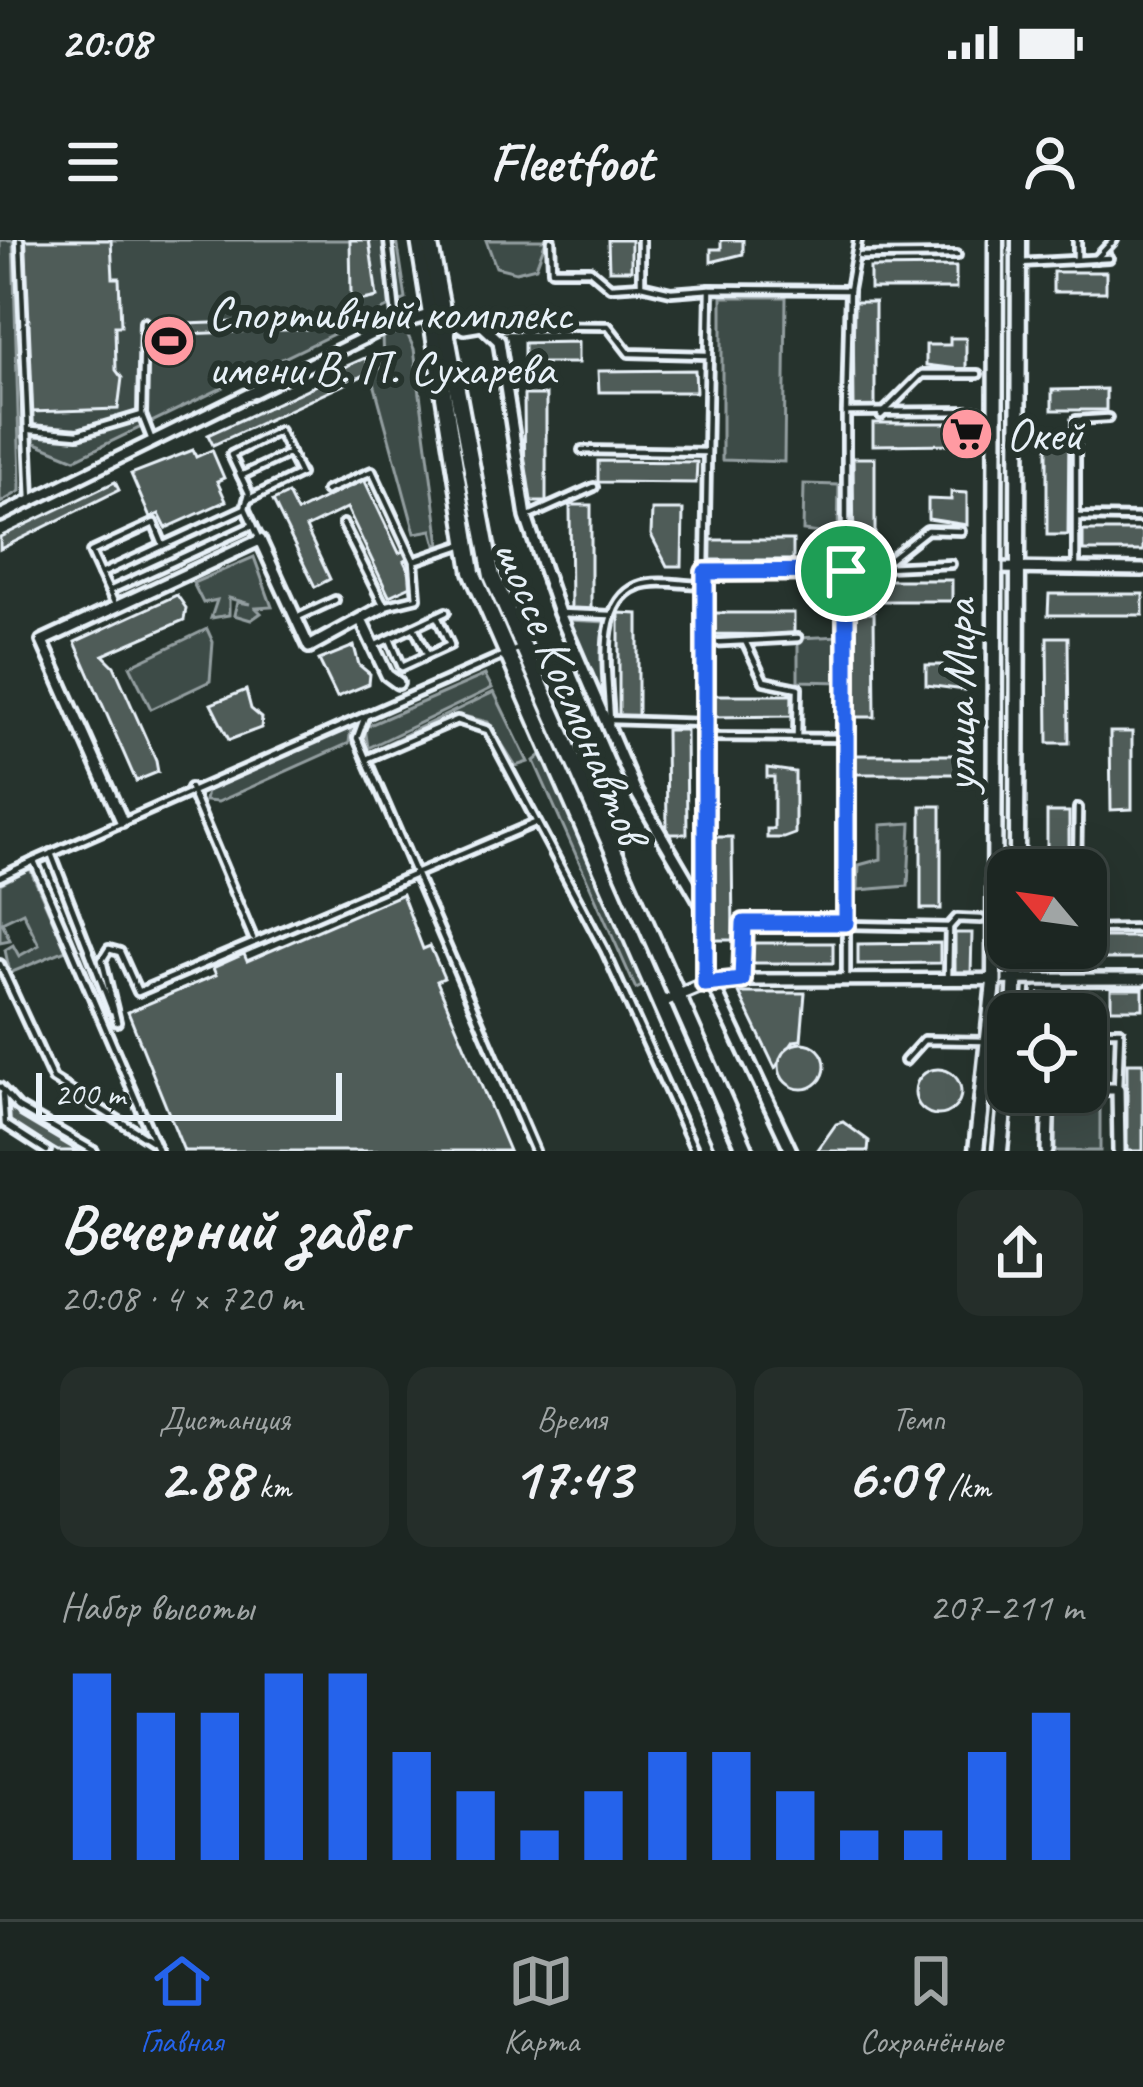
<!DOCTYPE html>
<html lang="ru">
<meta charset="utf-8">
<style>
:root{--surface:#1c2622;--page:#252e2a;--text:#f1f3f6;--muted:#a0a5a5;--line:#3a4340;--accent:#2563eb}
body{margin:0;font-family:Caveat,sans-serif;background:var(--page);color:var(--text);height:100vh;display:flex;flex-direction:column;font-size:45px;white-space:nowrap}
*{box-sizing:border-box;margin:0}
p{font-size:39px;color:var(--muted)}
.icon{flex:none;width:66px;height:66px;fill:none;stroke:currentColor;stroke-width:2;stroke-linecap:round;stroke-linejoin:round}
.map{position:relative;height:911px;overflow:hidden}
.drawer{display:flex;flex-direction:column;background:var(--surface);flex:1}
.drawer>*{flex:none}
.needle{width:78px;rotate:299deg}
.buttons{position:absolute;left:987px;top:609px;display:grid;gap:24px}
.buttons a{display:grid;place-items:center;width:120px;height:120px;border-radius:24px;background:var(--surface);box-shadow:0 12px 48px #0002,0 0 0 3px var(--line);font-size:60px}
.scale{position:absolute;left:36px;bottom:30px;width:306px;box-sizing:border-box;padding-left:12px;border:6px solid #e8f1f8;border-top:0;font-size:33px;line-height:42px;white-space:nowrap;color:#e8f1f8;-webkit-text-stroke:9px #26332d;paint-order:stroke}
.pin{position:absolute;display:grid;place-items:center;width:102px;height:102px;color:#fff;margin:-51px;border:6px solid #fff;border-radius:50%;box-shadow:0 3px 12px #0007}
.round{display:grid;place-items:center;flex:none;width:126px;height:126px;border-radius:24px;background:var(--page)}
.headline{display:flex;align-items:center;justify-content:space-between;height:204px;padding:0 60px}
h1{font-size:66px;font-weight:700;line-height:90px}
.metrics{display:grid;grid-template-columns:repeat(3,1fr);gap:18px;height:204px;padding:12px 60px}
.metrics div{display:grid;align-content:center;border-radius:24px;background:var(--page);text-align:center}
.metrics b{font-size:60px;font-weight:700}
.metrics small{font-size:33px;font-weight:400}
.metrics p{font-size:33px}
.chart{height:336px;padding:24px 60px}
.chart p{display:flex;justify-content:space-between}
.chart svg{width:100%;height:216px;margin-top:12px;stroke:var(--accent);stroke-width:6}
.status{display:flex;justify-content:space-between;align-items:center;height:84px;padding:0 60px;background:var(--surface);direction:ltr}
.status svg{height:33px;fill:currentColor}
header{display:flex;justify-content:space-between;align-items:center;height:156px;padding:0 60px;background:var(--surface);font-size:54px;font-weight:700}
.dock{display:flex;justify-content:space-around;align-items:center;height:168px;border-top:3px solid var(--line);background:var(--surface);font-size:33px;color:var(--muted)}
.dock a{display:grid;justify-items:center;gap:6px}
.dock .active{color:var(--accent)}
.map>svg:first-child{display:block}
.green{fill:#3e4b47;stroke:#939ea0;stroke-width:3}
.building{fill:#505c59;stroke:#e8f1f8;stroke-width:3}
.lines{fill:none;stroke-linecap:round;stroke-linejoin:round}
.lane-casing{stroke:#e8f1f8;stroke-width:14}
.street-casing{stroke:#e8f1f8;stroke-width:18}
.secondary-casing{stroke:#e8f1f8;stroke-width:21}
.primary-casing{stroke:#e8f1f8;stroke-width:22}
.lane{stroke:#26332d;stroke-width:4.5}
.street{stroke:#26332d;stroke-width:9}
.secondary{stroke:#26332d;stroke-width:12}
.primary{stroke:#26332d;stroke-width:14}
.tram{stroke:#e8f1f8;stroke-width:3}
.route-casing{stroke:#fff;stroke-width:24}
.route{stroke:#2563eb;stroke-width:15}
.labels{text-anchor:middle;dominant-baseline:central;stroke-width:12;stroke-linejoin:round;paint-order:stroke}
.poi-label{font-size:48px;fill:#e8f1f8;stroke:#26332d;text-anchor:start}
.street-label{font-size:48px;fill:#e8f1f8;stroke:#26332d}
</style>
<div class="status"><b>20:08</b><svg viewBox="0 0 49 12"><path d="M0 12V9h3v3zM5 12V6h3v6zM10 12V3h3v9zM15 12V0h3v12zM26 1h20v11H26zM47 4h2v5h-2z"/></svg></div>
<header><svg class="icon" aria-label="menu" viewBox="0 0 24 24"><path d="M4 6h16M4 12h16M4 18h16"/></svg>Fleetfoot<svg class="icon" aria-label="person" viewBox="0 0 24 24"><circle cx="12" cy="8" r="4"/><path d="M4 21q1-7 8-7t8 7"/></svg></header>
<div class="map">
<svg width="1143" height="911" viewBox="0 0 1143 911">
<rect width="100%" height="100%" fill="#26332d"/>
<filter id="ink" filterUnits="userSpaceOnUse"><feTurbulence type="fractalNoise" baseFrequency=".00833" numOctaves="2"/><feDisplacementMap in="SourceGraphic" scale="24" xChannelSelector="R" yChannelSelector="G"/><feConvolveMatrix kernelMatrix="1 2 1 2 8 2 1 2 1" color-interpolation-filters="sRGB"/></filter>
<g filter="url(#ink)">
<g class="green">
<path d="M0 0H13L20 241V251L0 263Z"/>
<path d="M24 0H397L406 59 75 219 21 197Z"/>
<path d="M486 0H546L536 27 516 32 496 27Z"/>
<path d="M722 57H786L784 222 722 220Z"/>
<path d="M406 91 414 109 440 304 436 305 432 290 415 293 371 132 383 127 382 93Z"/>
<path d="M804 244 839 245 838 295 803 291Z"/>
<path d="M254 317 272 367 256 368 261 373 251 380 234 375 237 362 250 364 229 358V375L211 378 217 360 203 363 193 343Z"/>
<path d="M567 380 607 382 605 460Z"/>
<path d="M207 389 213 402 210 441 151 469 130 426Z"/>
<path d="M842 396 843 442 798 441V398Z"/>
<path d="M485 435 492 448 368 508 365 487Z"/>
<path d="M494 452 528 522 516 526 488 482 460 475 369 512Z"/>
<path d="M351 487 349 503 218 562 205 561 207 551Z"/>
<path d="M541 515C587 586 610 669 642 746L636 749 534 521Z"/>
<path d="M911 583 908 646 858 650 859 625 881 619V585Z"/>
<path d="M30 629 66 710 10 733 5 710 13 705 19 716 39 705 23 672 2 682 10 700 0 702V644Z"/>
<rect x="1055" y="853" width="45" height="58"/>
</g>
<g class="building">
<path d="M25 0H111L113 38H119L121 86H115L116 130 122 138 118 169 31 172Z"/>
<path d="M350 0H369L377 57 359 61 351 54Z"/>
<path d="M608 0H631V30H609Z"/>
<path d="M721 0H743V14L711 22V9H721Z"/>
<path d="M956 27V49H870V28Z"/>
<rect x="1053" y="32" width="53" height="20"/>
<path d="M853 62H875V168H854Z"/>
<path d="M309 79 306 89 188 94 187 84Z"/>
<path d="M950 98H966V130L926 125V105H950Z"/>
<path d="M578 102V123H524V103Z"/>
<path d="M365 118 371 132 347 143 340 129Z"/>
<path d="M695 130 696 152H599L598 131Z"/>
<path d="M342 133 347 143 213 205 208 195Z"/>
<path d="M1106 149V170H1052V150Z"/>
<path d="M524 155H546V262H525Z"/>
<path d="M873 183H957V204L873 205Z"/>
<path d="M1047 189H1069L1068 295H1047Z"/>
<path d="M193 210 196 217 212 210 224 238 217 241 226 261 166 288 159 274 150 278 131 234Z"/>
<path d="M853 218H875V321H854Z"/>
<path d="M598 221 697 222 696 243 598 242Z"/>
<path d="M364 239 399 313 405 310 409 318 404 321 415 344 389 356 347 268 306 288 330 339 315 347 273 261 288 254 297 272Z"/>
<path d="M115 242 119 250 0 309V297Z"/>
<path d="M951 252 967 253V285L928 279V259L951 260Z"/>
<path d="M570 265H591V369L571 370Z"/>
<path d="M652 270H683L682 326H667L651 295Z"/>
<rect x="1083" y="291" width="60" height="20"/>
<path d="M709 300H793V320H710Z"/>
<rect x="872" y="340" width="80" height="21"/>
<path d="M1049 354H1143V375H1048Z"/>
<path d="M177 355 186 368 184 380 103 415 114 426 156 521 158 532 136 541 75 402Z"/>
<path d="M619 373 638 374V477H619Z"/>
<path d="M709 373H794V395L709 394Z"/>
<path d="M853 373H874L875 477H854Z"/>
<path d="M1047 397H1068L1069 503H1048Z"/>
<path d="M354 406 359 425 370 434 369 444 337 457 319 420Z"/>
<path d="M950 418H966L965 450 926 445V425H949Z"/>
<path d="M246 450 251 469 262 478 261 488 229 500 211 464Z"/>
<path d="M709 455H792V476L709 477Z"/>
<path d="M666 490H686L687 594H667Z"/>
<path d="M1110 492H1132V569L1111 570Z"/>
<rect x="853" y="515" width="105" height="19"/>
<path d="M767 528 795 532V594L784 598H767V589H774V537H767Z"/>
<rect x="921" y="566" width="20" height="103"/>
<rect x="1047" y="572" width="22" height="58"/>
<path d="M712 597H732L733 700H712Z"/>
<path d="M402 654 423 709 430 706 441 731 444 738 437 741 509 911H184L128 772 216 735 213 728 244 714 247 721Z"/>
<path d="M955 693H972L971 735H955Z"/>
<path d="M1086 697H1143V719H1049L1050 708H1086Z"/>
<rect x="751" y="703" width="82" height="20"/>
<path d="M940 703V723L858 724V704Z"/>
<rect x="1111" y="749" width="32" height="20"/>
<path d="M739 753H805L801 800 794 801 775 828Z"/>
<circle cx="802" cy="826" r="23"/>
<rect x="1127" y="823" width="16" height="88"/>
<circle cx="938" cy="852" r="23"/>
<path d="M11 863 19 876 78 911H58L9 882 5 865Z"/>
<path d="M843 882 869 901 868 911H817L836 884Z"/>
</g>
<g class="lines">
<g class="lane-casing">
<g id="lane">
<path d="M20 0 31 261"/>
<path d="M388 0 397 85"/>
<path d="M551 0 552 30H590L610 47 641 45V0"/>
<path d="M861 16 957 15"/>
<path d="M1077 18V0"/>
<path d="M1096 19 1114 0"/>
<path d="M1019 23 1109 18"/>
<path d="M641 45 671 52 710 49"/>
<path d="M849 50 710 49 705 332 880 327 927 290 961 291"/>
<path d="M144 82 142 175 153 203"/>
<path d="M485 85 608 86 629 113 706 115"/>
<path d="M846 172 978 171"/>
<path d="M881 175 922 134H978"/>
<path d="M31 190 78 194 142 175"/>
<path d="M582 210 706 212"/>
<path d="M241 236 290 213"/>
<path d="M326 251 372 231 414 321 417 358 384 366 343 284"/>
<path d="M245 268 249 253 231 215 279 191 300 234 247 260"/>
<path d="M529 276 594 247"/>
<path d="M1077 277 1143 278"/>
<path d="M414 321 464 304"/>
<path d="M885 327 951 324"/>
<path d="M1076 328V180L1108 178"/>
<path d="M101 334 91 312 154 283 163 305"/>
<path d="M109 351 101 334 245 268 253 285"/>
<path d="M116 367 109 351 253 285 260 300"/>
<path d="M561 373 610 375"/>
<path d="M296 378 335 360"/>
<path d="M414 387 427 414"/>
<path d="M390 399 402 427 450 405 437 376"/>
<path d="M745 401 798 398"/>
<path d="M705 403 745 401 764 441 798 448 797 497"/>
<path d="M374 406 446 372"/>
<path d="M365 476 357 498 535 911"/>
<path d="M610 480 704 483"/>
<path d="M610 486C610 446 592 363 638 346 657 339 685 345 705 345"/>
<path d="M704 497 846 498"/>
<path d="M366 519 457 480 488 490 605 711 695 911"/>
<path d="M190 548 253 698"/>
<path d="M51 613 112 770"/>
<path d="M1077 630 1078 568"/>
<path d="M0 637 34 621"/>
<path d="M949 687 957 678 981 679"/>
<path d="M1086 689 1143 688"/>
<path d="M0 724 53 839 153 902"/>
<path d="M846 737V172L849 50 858 0"/>
<path d="M742 740 744 683 949 687 948 737"/>
<path d="M1035 774 1036 750H1062V774"/>
<path d="M117 782 102 720 109 709 120 712 138 752 535 583"/>
<path d="M1086 791H1120L1118 849"/>
<path d="M905 821 924 800 986 801"/>
<path d="M0 847 18 867 94 911"/>
<path d="M3 854 5 884 47 911"/>
<path d="M158 911 34 621 520 408"/>
</g>
</g>
<g class="street-casing">
<g id="street">
<path d="M0 276 382 89 439 72 464 88 482 85 499 101 526 277 559 373 636 552 702 665 705 744"/>
<path d="M995 328 1143 330"/>
<path d="M361 380 387 435 398 443"/>
<path d="M122 581 42 401 260 300 309 407 384 366"/>
<path d="M703 662 705 332"/>
<path d="M712 743 791 911"/>
<path d="M660 763 705 744 742 740 1143 739"/>
<path d="M1086 849H1118L1119 911"/>
<path d="M1047 911 1049 852"/>
</g>
</g>
<g class="secondary-casing">
<g id="secondary">
<path d="M1017 630 1019 0"/>
<path d="M1014 774 1017 708"/>
<path d="M976 911 994 742 996 0"/>
<path d="M1000 911 1008 831"/>
</g>
</g>
<g class="primary-casing">
<g id="primary">
<path d="M419 0 472 332 725 911"/>
<path d="M429 0 492 336 746 911"/>
</g>
</g>
<use href="#lane" class="lane"/>
<use href="#street" class="street"/>
<use href="#secondary" class="secondary"/>
<use href="#primary" class="primary"/>
<path class="tram" d="M984 911 1002 742 1004 0"/>
</g>
</g>
<g class="lines" filter="url(#ink)">
<g class="route-casing">
<path id="route" d="M846 331V683H744L742 740 705 744V332Z"/>
</g>
<use href="#route" class="route"/>
</g>
<defs>
<g id="stadium-disc" transform="scale(2.7)"><circle r="9.5" fill="#ff9aa2" stroke="#26332d"/><path d="M0-5a6.5 5 0 1 0 0 10a6.5 5 0 1 0 0-10ZM-3.5-1.8h7v3.6h-7Z" fill="#111"/></g>
<g id="supermarket-disc" transform="scale(2.7)"><circle r="9.5" fill="#ff9aa2" stroke="#26332d"/><path d="M-6-5.5h2.5l.6 2H6L4.5 2H-2.5L-4.4-4H-6ZM-1.5 3.2a1.3 1.3 0 1 0 .1 0ZM3 3.2a1.3 1.3 0 1 0 .1 0Z" fill="#111"/></g>
</defs>
<g fill-rule="evenodd">
<use href="#stadium-disc" x="169" y="101"/>
<use href="#supermarket-disc" x="967" y="194"/>
</g>
<g class="labels">
<g class="poi-label">
<text x="208" y="73">Спортивный комплекс<tspan x="208" dy="55">имени В. П. Сухарева</tspan></text>
<text x="1006" y="194">Окей</text>
</g>
<g class="street-label">
<text transform="translate(571 451) rotate(67)">шоссе Космонавтов</text>
<text transform="translate(959 456) rotate(-90)">улица Мира</text>
</g>
</g>
</svg>
<div class="buttons">
<a><svg class="needle" viewBox="-14 -14 28 28"><path d="M0-13l5 13h-10z" fill="#e53935"/><path d="M0 13l5-13h-10z" fill="#a0a5a5"/></svg></a>
<a><svg class="icon" aria-label="locate" viewBox="0 0 24 24"><circle cx="12" cy="12" r="6"/><path d="M12 2v4M12 18v4M2 12h4M18 12h4"/></svg></a>
</div>
<div class="scale">200 m</div>
<div class="pin" style="left:846px;top:331px;background:#1e9e55"><svg class="icon" aria-label="arrive" viewBox="0 0 24 24"><path d="M6 21V4h12l-3 4 3 4H6"/></svg></div>
</div>
<section class="drawer">
<div class="headline"><div><h1>Вечерний забег</h1><p>20:08 · 4 × 720 m</p></div><a class="round"><svg class="icon" aria-label="share" viewBox="0 0 24 24"><path d="M12 15V3M7 8l5-5 5 5M5 13v7h14v-7"/></svg></a></div>
<div class="metrics">
<div><p>Дистанция</p><b>2.88<small> km</small></b></div>
<div><p>Время</p><b>17:43</b></div>
<div><p>Темп</p><b>6:09<small> /km</small></b></div>
</div>
<div class="chart"><p><span>Набор высоты</span>207–211 m</p>
<svg viewBox="0 0 160 44" preserveAspectRatio="none"><path d="M5 44V6M15 44V14M25 44V14M35 44V6M45 44V6M55 44V22M65 44V30M75 44V38M85 44V30M95 44V22M105 44V22M115 44V30M125 44V38M135 44V38M145 44V22M155 44V14"/></svg>
</div>
</section>
<nav class="dock">
<a class="active"><svg class="icon" aria-label="home" viewBox="0 0 24 24"><path d="M3 11l9-7 9 7M6 9v11h12V9"/></svg>Главная</a>
<a><svg class="icon" aria-label="map" viewBox="0 0 24 24"><path d="M3 6l6-2 6 2 6-2v14l-6 2-6-2-6 2zM9 4v14M15 6v14"/></svg>Карта</a>
<a><svg class="icon" aria-label="saved" viewBox="0 0 24 24"><path d="M7 4h10v16l-5-4-5 4z"/></svg>Сохранённые</a>
</nav>
